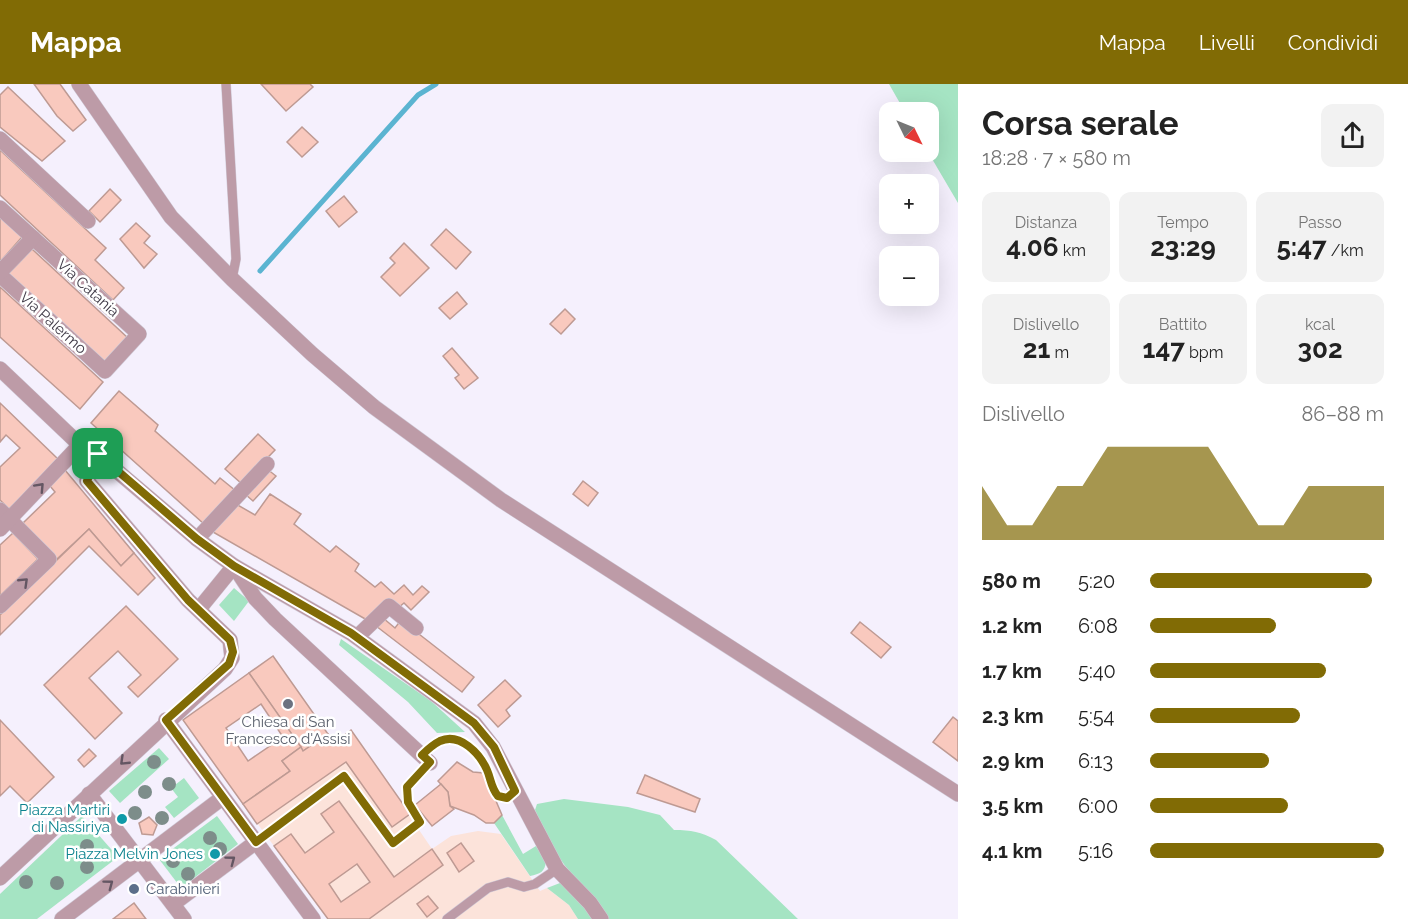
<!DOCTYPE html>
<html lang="it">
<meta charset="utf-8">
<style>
:root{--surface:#fff;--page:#f2f2f2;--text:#222;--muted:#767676;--accent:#816b05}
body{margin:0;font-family:Raleway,sans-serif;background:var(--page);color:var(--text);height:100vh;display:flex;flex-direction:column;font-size:22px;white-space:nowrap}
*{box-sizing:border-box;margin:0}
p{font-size:20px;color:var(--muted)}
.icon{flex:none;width:33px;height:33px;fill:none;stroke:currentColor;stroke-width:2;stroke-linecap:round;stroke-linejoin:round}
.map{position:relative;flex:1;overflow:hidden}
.panel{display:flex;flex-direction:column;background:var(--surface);width:450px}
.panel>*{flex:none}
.needle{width:39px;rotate:133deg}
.fabs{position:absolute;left:879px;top:18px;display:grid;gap:12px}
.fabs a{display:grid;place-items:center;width:60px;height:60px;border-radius:12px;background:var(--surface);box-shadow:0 6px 24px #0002;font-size:30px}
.pin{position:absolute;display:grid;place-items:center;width:51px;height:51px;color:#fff;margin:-26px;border-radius:12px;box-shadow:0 3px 9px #0006}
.round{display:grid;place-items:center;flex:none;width:63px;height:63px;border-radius:12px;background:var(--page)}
.head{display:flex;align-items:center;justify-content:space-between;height:102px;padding:0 24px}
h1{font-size:33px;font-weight:700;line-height:45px}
.metrics{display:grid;grid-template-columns:repeat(3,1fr);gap:9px;height:102px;padding:6px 24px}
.metrics div{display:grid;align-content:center;border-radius:12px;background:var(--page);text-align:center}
.metrics b{font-size:26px;font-weight:700}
.metrics small{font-size:16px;font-weight:400}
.metrics p{font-size:16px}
.chart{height:168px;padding:12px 24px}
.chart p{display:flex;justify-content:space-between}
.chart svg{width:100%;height:108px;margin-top:6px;fill:var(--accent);opacity:.7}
ul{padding:0 24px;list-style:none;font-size:20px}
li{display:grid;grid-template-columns:96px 72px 1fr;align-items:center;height:45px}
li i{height:15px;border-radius:8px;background:var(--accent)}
header{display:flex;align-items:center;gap:36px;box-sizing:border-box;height:84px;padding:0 30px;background:var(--accent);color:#fff}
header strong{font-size:28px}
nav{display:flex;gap:33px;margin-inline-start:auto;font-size:21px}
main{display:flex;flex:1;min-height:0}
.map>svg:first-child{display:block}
.medical{fill:#fce3da}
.green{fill:#a5e4c3}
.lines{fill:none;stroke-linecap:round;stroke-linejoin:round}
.stream{stroke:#5bb4d1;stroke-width:5}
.building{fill:#f9c9be;stroke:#be9a93;stroke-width:1.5;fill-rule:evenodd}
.service-casing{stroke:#d0cbd8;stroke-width:10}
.minor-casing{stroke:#d0cbd8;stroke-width:16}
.path{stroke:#948f9c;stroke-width:3;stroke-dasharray:4.5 4.5;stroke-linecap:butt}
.service{stroke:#bd9ba7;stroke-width:9}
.minor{stroke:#bd9ba7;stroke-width:15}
.tree{fill:#7d8d8a}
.oneway{stroke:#645663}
.route-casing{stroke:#fff;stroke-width:12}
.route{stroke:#816b05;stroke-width:8}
.worship-dot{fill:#6b7280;stroke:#fff;stroke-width:2}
.culture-dot{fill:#0f9aa8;stroke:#fff;stroke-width:2}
.service-dot{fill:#5c6f8a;stroke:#fff;stroke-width:2}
.labels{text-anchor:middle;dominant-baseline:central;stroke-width:5;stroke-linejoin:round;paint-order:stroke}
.street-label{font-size:15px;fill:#3e3946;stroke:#fff}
.worship-label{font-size:15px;fill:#5b616d;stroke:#fff}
.culture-label{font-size:15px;fill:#0d838f;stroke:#fff;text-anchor:end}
.service-label{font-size:15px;fill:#4e5e75;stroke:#fff;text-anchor:start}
</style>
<header>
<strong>Mappa</strong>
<nav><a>Mappa</a><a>Livelli</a><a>Condividi</a></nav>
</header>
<main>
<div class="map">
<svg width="958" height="835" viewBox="0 0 958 835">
<rect width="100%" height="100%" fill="#f5f0fd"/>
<path class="medical" d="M351 646 432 765 451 752 478 747 501 750 540 807 547 804 569 821 578 835H328L243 720Z"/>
<g class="green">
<path d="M889 0H958V119L928 68V28H905Z"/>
<path d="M234 504 249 517 234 537 219 521Z"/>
<path d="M341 555 431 617 465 648 437 649 408 618 339 561Z"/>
<path d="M159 664 169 675 120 719 109 707Z"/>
<path d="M184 694 199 714 174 734 165 723 178 713 171 704Z"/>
<path d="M564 715 628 723 660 731 674 746C691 746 701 748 716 756L798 835H609C599 815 584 804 570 788 554 769 545 748 535 726L537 720Z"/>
<path d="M502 731 523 770 536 762 546 777C545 788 540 790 530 792L494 739Z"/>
<path d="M82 732 118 773 37 835H0V810Z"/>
<path d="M217 732 238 760 181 804 159 775Z"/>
<path d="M560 799 575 809 594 835H578L569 821 547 804Z"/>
</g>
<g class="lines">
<path class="stream" d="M260 187 418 11 436 0"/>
</g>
<g class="building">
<path d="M34 0H60L86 36 73 47 57 32Z"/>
<path d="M261 0H310L313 3 286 27Z"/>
<path d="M8 3 65 57 42 77 0 43V11Z"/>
<path d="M302 43 318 58 302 73 287 58Z"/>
<path d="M0 66 106 164 95 176 124 204 113 216 0 111Z"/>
<path d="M110 105 121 116 100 138 89 127Z"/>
<path d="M344 112 357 128 339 143 326 127Z"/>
<path d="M0 133 22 153 0 178Z"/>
<path d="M136 139 150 152 144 159 157 170 144 184 120 155Z"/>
<path d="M446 145 471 168 456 185 431 161Z"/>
<path d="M404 159 429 184 400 212 381 193 395 179 390 174Z"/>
<path d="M32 165 128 254 105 279 7 191Z"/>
<path d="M0 203 103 298 80 325 0 253Z"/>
<path d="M457 208 467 220 450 235 439 224Z"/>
<path d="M565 225 575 235 561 250 550 240Z"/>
<path d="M452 264 478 294 464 305 455 294 459 291 443 272Z"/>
<path d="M119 307 158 341 155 347 215 400 220 394 236 407 204 440 91 339Z"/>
<path d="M0 319 59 376 9 425 0 416V383L20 364 6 351 0 358Z"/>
<path d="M258 350 275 366 242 400 225 385Z"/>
<path d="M267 385 276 392 253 417 245 410Z"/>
<path d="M65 386 134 469 121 482 89 445 57 475 23 439 55 408 50 402Z"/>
<path d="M583 397 598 409 588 422 573 410Z"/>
<path d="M270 410 301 430 294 440 330 468 336 462 359 480 355 487 375 503 381 498 394 510 404 501 413 511 422 502 429 508 411 526 404 519 398 524 389 515 367 536 213 448 236 420 255 431Z"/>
<path d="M89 445 121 482 134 469 155 494 138 511 89 462 0 551V531Z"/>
<path d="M13 449 38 475 0 512V461Z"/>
<path d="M126 522 178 575 138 613 128 603 141 591 118 567 89 594 122 629 95 655 44 601Z"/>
<path d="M383 534 395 544 401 536 474 593 462 608 376 542Z"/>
<path d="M860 538 891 563 881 574 851 549Z"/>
<path d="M273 572 328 650 303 667 249 589Z"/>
<path d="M249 589 301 663 282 677 290 687 243 720 183 636ZM261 620 283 653 248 677 226 644Z"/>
<path d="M505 596 521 612 506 626 510 632 498 643 478 621Z"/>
<path d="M953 633 958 637V677L933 658Z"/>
<path d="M0 636 54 693 27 719 10 702 0 712Z"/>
<path d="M351 646 410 730 392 743 346 678 257 740 243 720 290 687 282 677 301 663 303 667 328 650 334 659Z"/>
<path d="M89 665 96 672 84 683 78 676Z"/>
<path d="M457 678 473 688 484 689 502 731 494 739H486L474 731 450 722 448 708 438 697Z"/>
<path d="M645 691 700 715 695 728 637 709Z"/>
<path d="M441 700 448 708 450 722 454 725 432 742 415 721Z"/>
<path d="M339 717 394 793 432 765 443 781 369 835H328L274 762 291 750 305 769 334 748 321 730ZM357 780 370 798 341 818 329 800Z"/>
<path d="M149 733 157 741 153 751 142 750 139 739Z"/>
<path d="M461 759 474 777 459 788 447 769Z"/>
<path d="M428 812 438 824 427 833 417 820Z"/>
<path d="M134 819 146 835H113Z"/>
</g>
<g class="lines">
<g class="service-casing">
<g id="service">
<path d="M226 0 236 175 232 195"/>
<path d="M256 758 344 692 393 759 420 738 408 718 407 703 430 679"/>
<path d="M447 835 488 804 508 798 524 803 535 800 557 785"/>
</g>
</g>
<g class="minor-casing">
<g id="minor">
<path d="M79 0 171 133 232 195 312 270 374 323 501 416 958 710"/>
<path d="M0 55 88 137"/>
<path d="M0 124 139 250 105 287 0 191"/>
<path d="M0 188 33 154"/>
<path d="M0 285 80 361 97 370 197 455 234 482 351 549 474 639 493 663 557 785 590 819 601 835"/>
<path d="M0 426 49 475 0 522"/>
<path d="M0 445 80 361"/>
<path d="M197 455 267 380"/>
<path d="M199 525 234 482 255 514 275 535 430 679"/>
<path d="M357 553 389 522 416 544"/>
<path d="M166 636 313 835"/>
<path d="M89 710 184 835"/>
<path d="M0 794 225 585 232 574 230 556 188 516 87 397 97 370"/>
<path d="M173 820 256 758"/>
<path d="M62 835 222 714"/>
</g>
</g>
<g class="path">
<path d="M433 662 442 656H461L481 677"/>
<path d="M489 693 496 709 501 712"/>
</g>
<use href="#service" class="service"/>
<use href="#minor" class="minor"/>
</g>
<g class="tree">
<circle cx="154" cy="678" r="7"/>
<circle cx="169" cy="700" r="7"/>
<circle cx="145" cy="708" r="7"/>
<circle cx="135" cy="729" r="7"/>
<circle cx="162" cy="734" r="7"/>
<circle cx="210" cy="754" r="7"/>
<circle cx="87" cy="762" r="7"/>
<circle cx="220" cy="765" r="7"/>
<circle cx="173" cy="777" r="7"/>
<circle cx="87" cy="783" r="7"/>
<circle cx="188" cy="790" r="7"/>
<circle cx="26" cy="798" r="7"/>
<circle cx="57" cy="799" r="7"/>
</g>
<defs><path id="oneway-chevron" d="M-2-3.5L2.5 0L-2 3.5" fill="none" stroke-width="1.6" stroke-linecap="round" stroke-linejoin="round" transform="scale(1.5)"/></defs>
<g class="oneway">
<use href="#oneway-chevron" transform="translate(40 403) rotate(-47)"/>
<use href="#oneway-chevron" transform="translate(24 498) rotate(-44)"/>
<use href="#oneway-chevron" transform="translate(124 677) rotate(136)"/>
<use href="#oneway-chevron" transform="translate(231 776) rotate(-37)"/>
<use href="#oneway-chevron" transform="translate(109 800) rotate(-37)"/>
</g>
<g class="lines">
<g class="route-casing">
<path id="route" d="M98 370 197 455 234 482 351 549 474 639 494 663 515 707 507 714 498 712C491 704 491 695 487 686 480 670 460 648 440 657 434 660 427 666 422 671L430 678 407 703 408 718 420 738 393 759 344 692 256 758 166 636 229 580 233 568 230 556 188 516 87 397Z"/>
</g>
<use href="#route" class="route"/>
</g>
<circle class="worship-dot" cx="288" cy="620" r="6"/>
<g class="culture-dot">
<circle cx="122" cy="735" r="6"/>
<circle cx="215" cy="770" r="6"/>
</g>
<circle class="service-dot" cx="134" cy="805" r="6"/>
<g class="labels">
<g class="street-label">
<text transform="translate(88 204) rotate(42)">Via Catania</text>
<text transform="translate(53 239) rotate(42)">Via Palermo</text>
</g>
<g class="worship-label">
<text x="288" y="638">Chiesa di San<tspan x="288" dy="17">Francesco d'Assisi</tspan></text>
</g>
<g class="culture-label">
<text x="110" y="726">Piazza Martiri<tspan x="110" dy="17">di Nassiriya</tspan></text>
<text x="203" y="770">Piazza Melvin Jones</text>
</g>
<g class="service-label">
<text x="146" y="805">Carabinieri</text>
</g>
</g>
</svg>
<div class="fabs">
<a><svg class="needle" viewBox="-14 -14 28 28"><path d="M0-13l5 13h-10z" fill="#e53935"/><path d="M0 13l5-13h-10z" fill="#767676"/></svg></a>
<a>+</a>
<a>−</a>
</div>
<div class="pin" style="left:98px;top:370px;background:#1e9e55"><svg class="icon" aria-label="arrive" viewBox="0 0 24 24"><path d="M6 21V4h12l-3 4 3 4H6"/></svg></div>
</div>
<section class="panel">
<div class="head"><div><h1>Corsa serale</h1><p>18:28 · 7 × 580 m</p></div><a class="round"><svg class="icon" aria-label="share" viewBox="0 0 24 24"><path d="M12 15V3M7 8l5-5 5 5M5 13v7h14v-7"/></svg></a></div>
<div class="metrics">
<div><p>Distanza</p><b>4.06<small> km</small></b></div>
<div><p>Tempo</p><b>23:29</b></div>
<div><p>Passo</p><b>5:47<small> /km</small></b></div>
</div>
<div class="metrics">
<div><p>Dislivello</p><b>21<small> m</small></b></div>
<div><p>Battito</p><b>147<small> bpm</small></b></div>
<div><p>kcal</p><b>302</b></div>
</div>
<div class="chart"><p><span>Dislivello</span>86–88 m</p>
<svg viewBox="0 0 160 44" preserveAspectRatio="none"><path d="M0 44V22L10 38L20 38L30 22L40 22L50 6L60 6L70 6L80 6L90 6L100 22L110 38L120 38L130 22L140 22L150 22L160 22V44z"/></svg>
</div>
<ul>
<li><b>580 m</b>5:20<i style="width:95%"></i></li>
<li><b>1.2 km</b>6:08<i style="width:54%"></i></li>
<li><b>1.7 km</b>5:40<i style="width:75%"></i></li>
<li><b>2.3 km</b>5:54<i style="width:64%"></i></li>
<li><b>2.9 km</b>6:13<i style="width:51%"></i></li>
<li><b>3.5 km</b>6:00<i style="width:59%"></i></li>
<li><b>4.1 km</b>5:16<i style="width:100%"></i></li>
</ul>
</section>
</main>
